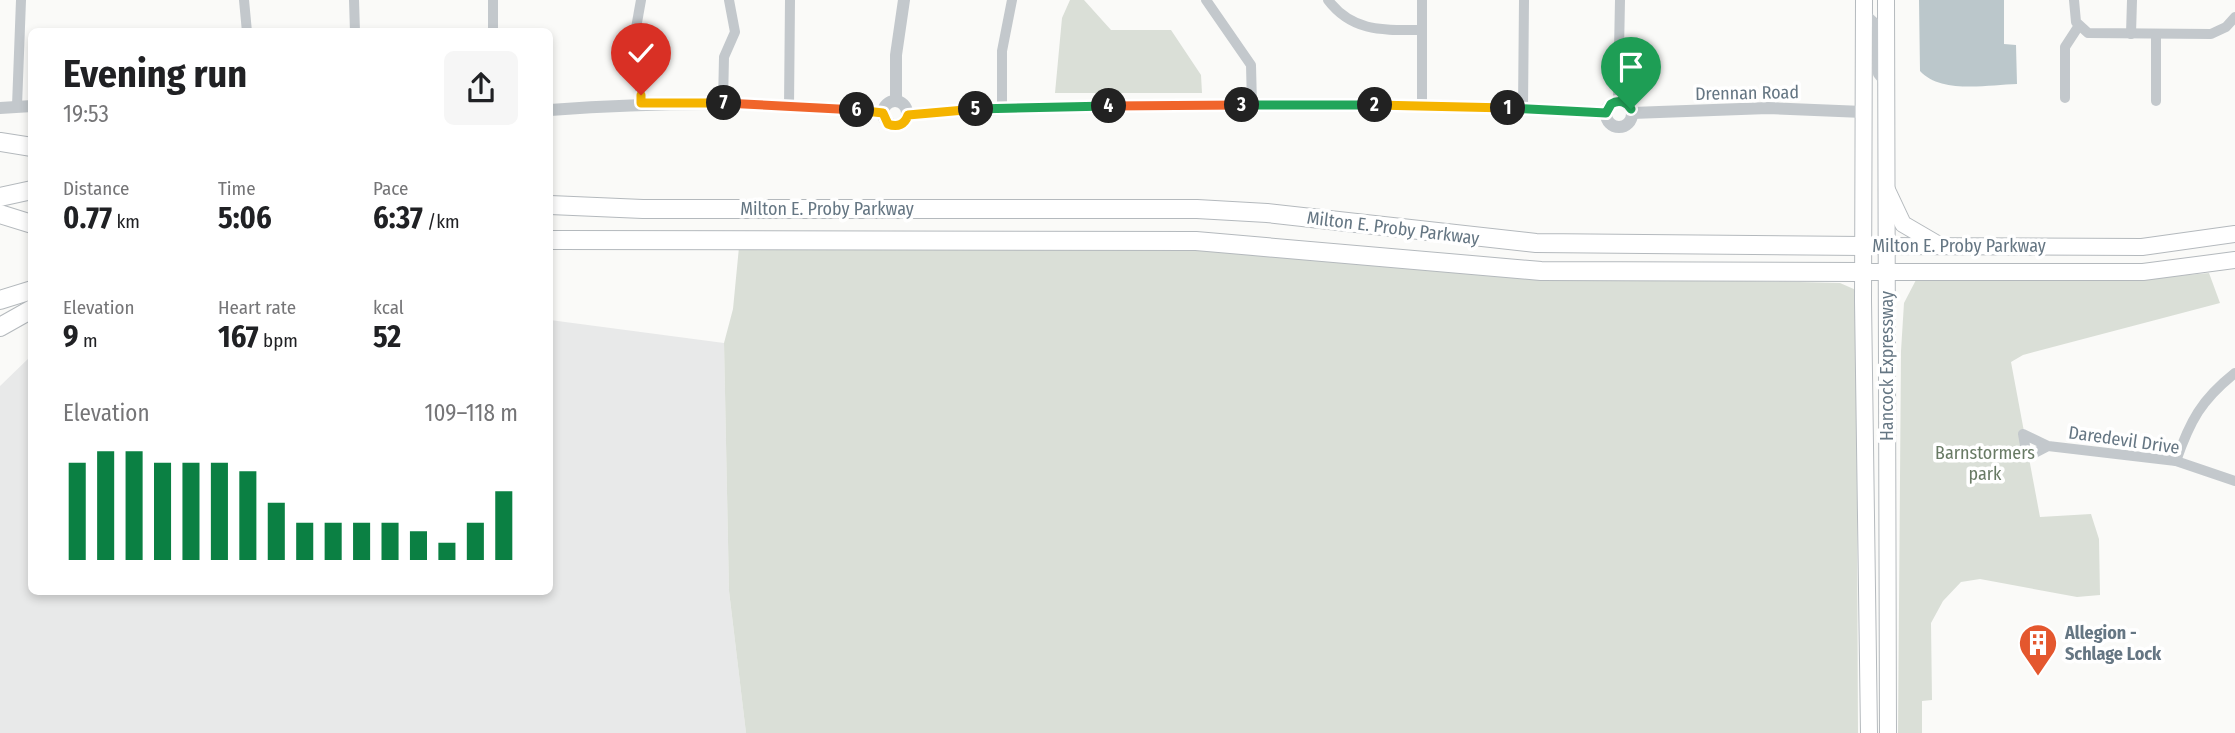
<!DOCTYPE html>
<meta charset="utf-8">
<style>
:root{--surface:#fff;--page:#f6f6f6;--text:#202124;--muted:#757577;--accent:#0b8043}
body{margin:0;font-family:"Fira Sans Condensed",sans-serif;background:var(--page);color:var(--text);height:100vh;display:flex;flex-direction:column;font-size:26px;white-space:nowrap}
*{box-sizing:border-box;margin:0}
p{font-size:23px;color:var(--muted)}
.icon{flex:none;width:38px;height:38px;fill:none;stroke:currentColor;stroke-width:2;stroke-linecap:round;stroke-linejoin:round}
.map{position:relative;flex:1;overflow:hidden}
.sheet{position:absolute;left:28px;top:28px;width:525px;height:567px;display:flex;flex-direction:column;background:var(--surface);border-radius:10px;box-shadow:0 4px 10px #0003}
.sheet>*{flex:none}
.pin{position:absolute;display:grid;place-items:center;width:60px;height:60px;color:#fff;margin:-72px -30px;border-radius:50% 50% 50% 0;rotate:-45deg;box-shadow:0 0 7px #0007}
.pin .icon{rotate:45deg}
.km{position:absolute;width:35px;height:35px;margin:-18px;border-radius:50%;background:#222;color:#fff;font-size:19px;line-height:35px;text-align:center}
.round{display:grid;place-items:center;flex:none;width:74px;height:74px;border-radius:10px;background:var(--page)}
.head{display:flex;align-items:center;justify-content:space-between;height:119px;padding:0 35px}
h1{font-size:38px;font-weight:700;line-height:52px}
.figures{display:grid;grid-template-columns:repeat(3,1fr);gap:10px;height:119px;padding:7px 35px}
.figures div{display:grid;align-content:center}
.figures b{font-size:30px;font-weight:700}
.figures small{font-size:19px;font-weight:400}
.figures p{font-size:19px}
.chart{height:196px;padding:14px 35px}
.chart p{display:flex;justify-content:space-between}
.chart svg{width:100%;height:126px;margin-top:7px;stroke:var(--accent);stroke-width:6}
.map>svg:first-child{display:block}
.built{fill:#e8e9e9}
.green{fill:#dadfd7}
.water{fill:#bbc7cb}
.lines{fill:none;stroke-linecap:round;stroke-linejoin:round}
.primary-casing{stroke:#b5babe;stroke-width:18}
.trunk-casing{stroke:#b4b9bd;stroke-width:18}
.motorway-casing{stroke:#b4b9bd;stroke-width:20}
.minor{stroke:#c3c8cc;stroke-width:10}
.tertiary{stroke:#c3c8cc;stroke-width:12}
.primary{stroke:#fff;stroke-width:16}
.trunk{stroke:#fff;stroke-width:16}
.motorway{stroke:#fff;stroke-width:18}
.split-1-casing{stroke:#fff;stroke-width:14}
.split-2-casing{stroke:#fff;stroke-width:14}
.split-3-casing{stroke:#fff;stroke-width:14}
.split-4-casing{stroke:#fff;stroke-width:14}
.split-5-casing{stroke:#fff;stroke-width:14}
.split-6-casing{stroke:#fff;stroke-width:14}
.split-7-casing{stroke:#fff;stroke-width:14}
.split-8-casing{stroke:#fff;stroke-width:14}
.split-1{stroke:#22a559;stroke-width:9}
.split-2{stroke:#f5b400;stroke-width:9}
.split-3{stroke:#22a559;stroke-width:9}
.split-4{stroke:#f0652b;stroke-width:9}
.split-5{stroke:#22a559;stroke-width:9}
.split-6{stroke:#f5b400;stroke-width:9}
.split-7{stroke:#f0652b;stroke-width:9}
.split-8{stroke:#f5b400;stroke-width:9}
.labels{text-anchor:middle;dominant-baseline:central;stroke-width:7;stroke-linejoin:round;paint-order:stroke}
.street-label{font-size:18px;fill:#657683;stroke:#fff}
.park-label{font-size:18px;fill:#687a64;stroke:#fff}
.poi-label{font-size:18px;font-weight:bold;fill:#657683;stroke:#fff;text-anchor:start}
</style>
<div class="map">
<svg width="2235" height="733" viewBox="0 0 2235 733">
<rect width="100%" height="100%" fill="#fafaf8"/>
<path class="built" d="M550 320 724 343 729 591 746 733H0V386L31 356 32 592H550Z"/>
<g class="green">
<path d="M1070 0H1084L1111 30H1171L1201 75 1202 93H1055L1062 18Z"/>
<path d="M739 247 1214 248 1485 275 1840 283 1856 290 1858 733H746L729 591 724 343 733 309Z"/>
<path d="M2209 273 2220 303 2023 355 2011 362 2040 517 2091 514 2099 539 2100 595 2077 597 1980 579 1961 582 1943 601 1931 623 1932 700 1922 701V733H1898L1901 351 1904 303 1917 278 2164 277Z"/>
</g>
<path class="water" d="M1919 0H2004V44L2016 45 2017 84C1987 85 1941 94 1920 71Z"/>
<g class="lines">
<g class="primary-casing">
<g id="primary">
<path d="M1864 0 1863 301 1869 733"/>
<path d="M1886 0 1888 733"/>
</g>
</g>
<g class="trunk-casing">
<g id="trunk">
<path d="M1887 190 1903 224 1939 245"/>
<path d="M1863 246 2142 247 2235 234"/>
<path d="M1863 272H2143L2235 260"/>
</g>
</g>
<g class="motorway-casing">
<g id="motorway">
<path d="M0 142 32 147"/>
<path d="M0 197 32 190"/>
<path d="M550 205 643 209H1197L1267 213 1536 243 1863 246"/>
<path d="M0 214 32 224"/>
<path d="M550 240 1196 241 1541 271 1863 272"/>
<path d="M0 300 32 290"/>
<path d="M0 327 32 309"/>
</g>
</g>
<g class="minor">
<path d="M244 0 247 32"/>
<path d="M354 0 355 32"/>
<path d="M493 0V32"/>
<path d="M641 0 636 28 641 103"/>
<path d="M1206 0 1251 65 1252 105"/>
<path d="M1328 0C1353 33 1385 30 1422 30"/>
<path d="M2074 0 2076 22 2088 33 2211 34 2226 27 2235 17"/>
<path d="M1864 13 1877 25 1878 74 1886 84"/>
<path d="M2131 34 2132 0"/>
<path d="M2065 98V47L2078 27"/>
<path d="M1618 101 1620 0"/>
<path d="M2156 101V34"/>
<path d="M723 103 724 57 735 32 729 0"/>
<path d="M1422 105V0"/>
<path d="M17 106 21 0"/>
<path d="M1002 106V51L1012 0"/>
<path d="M789 107 790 0"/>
<path d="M1523 108 1524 0"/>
<path d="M2048 446 2027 457 2023 434 2048 446 2176 461 2235 481"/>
<path d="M2176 461C2190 421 2201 400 2235 373"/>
</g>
<g class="tertiary">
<circle cx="895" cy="113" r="12"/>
<path d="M896 101V55L904 0"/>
<circle cx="1619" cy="114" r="13"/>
<path d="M0 108 32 106"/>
<path d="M550 110C661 102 772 101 883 113"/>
<path d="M1632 113 1768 108 1863 112"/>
<path d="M908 115C1010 106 1112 106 1215 105 1345 104 1476 105 1606 113"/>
</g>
<use href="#primary" class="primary"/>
<use href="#trunk" class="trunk"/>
<use href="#motorway" class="motorway"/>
</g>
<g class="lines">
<g class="split-1-casing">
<path id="split-1" d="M1508 108 1606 113 1611 104C1619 99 1627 102 1631 109"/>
</g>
<g class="split-2-casing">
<path id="split-2" d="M1375 105 1508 108"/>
</g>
<g class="split-3-casing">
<path id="split-3" d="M1242 105H1375"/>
</g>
<g class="split-4-casing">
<path id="split-4" d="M1109 106 1242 105"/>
</g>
<g class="split-5-casing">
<path id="split-5" d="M976 109 1109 106"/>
</g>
<g class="split-6-casing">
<path id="split-6" d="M857 110 883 113 888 124C898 128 905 124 908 115L976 109"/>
</g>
<g class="split-7-casing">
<path id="split-7" d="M724 103 857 110"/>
</g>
<g class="split-8-casing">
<path id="split-8" d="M641 95V103H724"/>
</g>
<use href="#split-1" class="split-1"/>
<use href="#split-2" class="split-2"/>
<use href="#split-3" class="split-3"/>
<use href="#split-4" class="split-4"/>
<use href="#split-5" class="split-5"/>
<use href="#split-6" class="split-6"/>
<use href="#split-7" class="split-7"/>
<use href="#split-8" class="split-8"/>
</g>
<defs>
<g id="building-pin" transform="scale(2.0125)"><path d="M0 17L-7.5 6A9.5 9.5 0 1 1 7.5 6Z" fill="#e4572e" stroke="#fff"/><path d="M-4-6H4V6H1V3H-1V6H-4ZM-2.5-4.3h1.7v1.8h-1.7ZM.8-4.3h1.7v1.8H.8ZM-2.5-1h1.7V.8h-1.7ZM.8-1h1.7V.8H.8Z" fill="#fff"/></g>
</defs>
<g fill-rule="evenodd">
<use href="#building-pin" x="2038" y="643"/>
</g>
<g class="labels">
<g class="street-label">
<text transform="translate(1747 93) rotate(-1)">Drennan Road</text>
<text x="827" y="209">Milton E. Proby Parkway</text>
<text transform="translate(1393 228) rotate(7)">Milton E. Proby Parkway</text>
<text x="1959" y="246">Milton E. Proby Parkway</text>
<text transform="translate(1887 366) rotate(-90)">Hancock Expressway</text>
<text transform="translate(2124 440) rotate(8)">Daredevil Drive</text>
</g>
<g class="park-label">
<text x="1985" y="453">Barnstormers<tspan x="1985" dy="21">park</tspan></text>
</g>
<g class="poi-label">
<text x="2065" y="633">Allegion -<tspan x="2065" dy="21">Schlage Lock</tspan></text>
</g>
</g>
</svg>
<div class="pin" style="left:1631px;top:109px;background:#1e9e55"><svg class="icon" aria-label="arrive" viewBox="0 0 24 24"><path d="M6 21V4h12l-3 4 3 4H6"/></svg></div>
<div class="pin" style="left:641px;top:95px;background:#d93025"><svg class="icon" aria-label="check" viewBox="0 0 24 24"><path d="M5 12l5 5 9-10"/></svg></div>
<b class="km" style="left:1508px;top:108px">1</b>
<b class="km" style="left:1375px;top:105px">2</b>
<b class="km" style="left:1242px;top:105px">3</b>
<b class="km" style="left:1109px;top:106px">4</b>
<b class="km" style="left:976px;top:109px">5</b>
<b class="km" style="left:857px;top:110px">6</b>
<b class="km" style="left:724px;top:103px">7</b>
<section class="sheet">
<div class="head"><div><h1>Evening run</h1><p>19:53</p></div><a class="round"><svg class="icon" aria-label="share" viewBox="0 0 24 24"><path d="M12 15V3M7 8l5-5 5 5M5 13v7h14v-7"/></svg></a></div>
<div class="figures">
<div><p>Distance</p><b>0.77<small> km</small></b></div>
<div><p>Time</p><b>5:06</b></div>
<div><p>Pace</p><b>6:37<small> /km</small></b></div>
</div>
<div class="figures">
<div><p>Elevation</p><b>9<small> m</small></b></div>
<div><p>Heart rate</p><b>167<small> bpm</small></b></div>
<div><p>kcal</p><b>52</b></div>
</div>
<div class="chart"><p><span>Elevation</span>109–118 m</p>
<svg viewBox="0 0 160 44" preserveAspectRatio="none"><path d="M5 44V10M15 44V6M25 44V6M35 44V10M45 44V10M55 44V10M65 44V13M75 44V24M85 44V31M95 44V31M105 44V31M115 44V31M125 44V34M135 44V38M145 44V31M155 44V20"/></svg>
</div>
</section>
</div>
